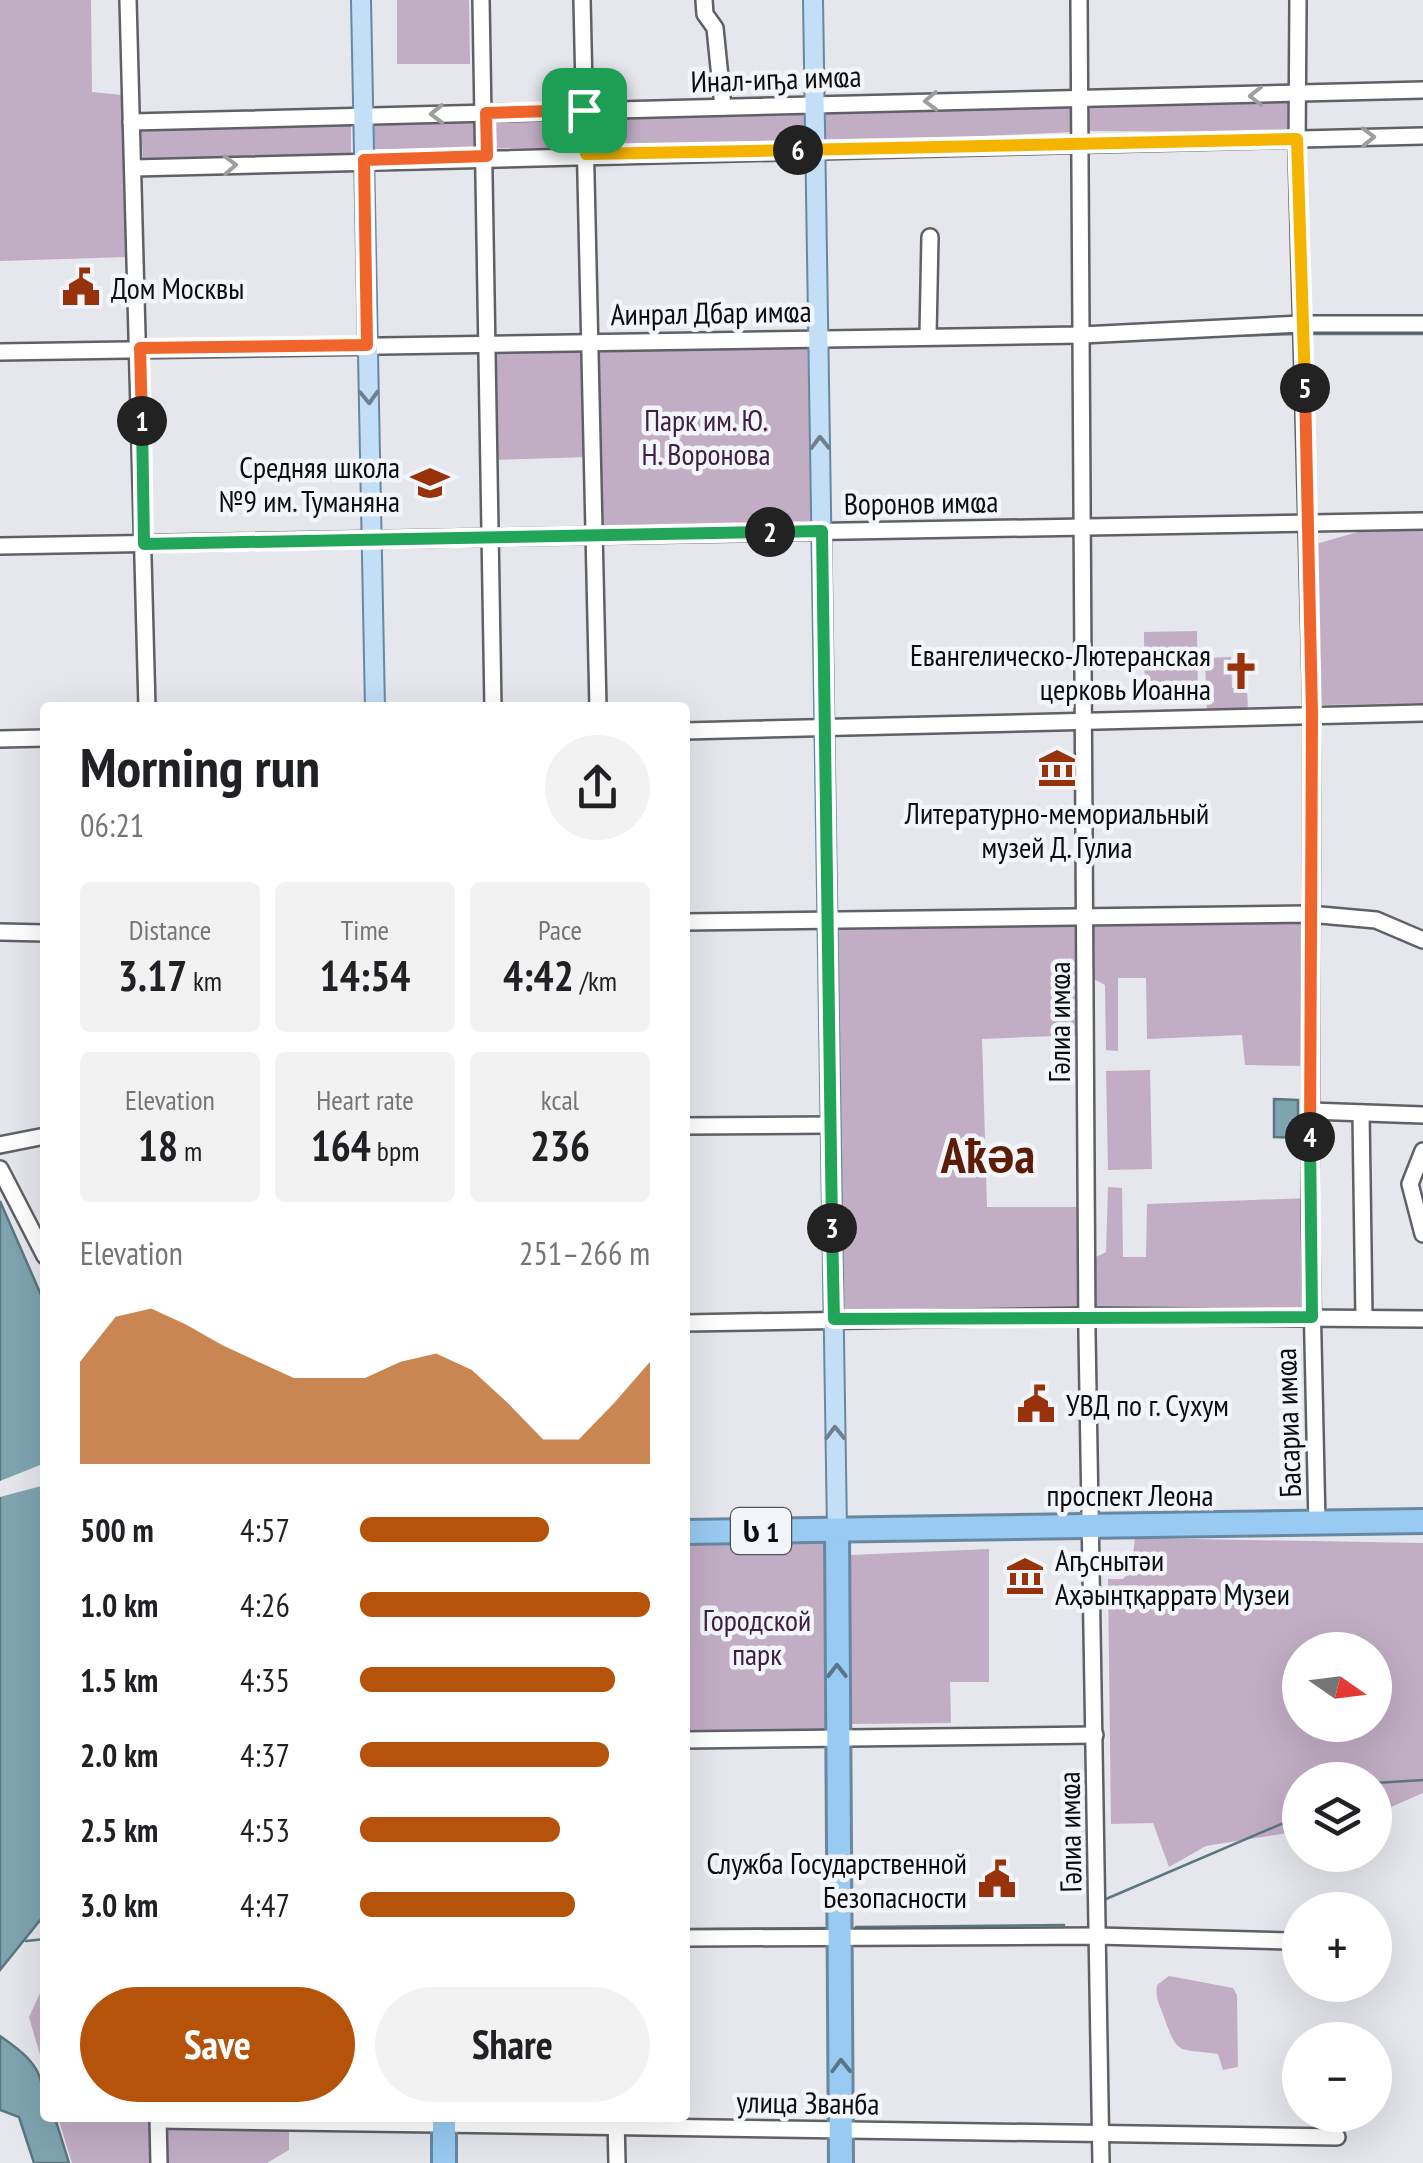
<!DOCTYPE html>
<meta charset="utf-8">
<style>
:root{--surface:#fff;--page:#f2f2f2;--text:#202124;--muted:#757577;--accent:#b45309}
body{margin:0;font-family:"PT Sans Narrow","Noto Sans Georgian",sans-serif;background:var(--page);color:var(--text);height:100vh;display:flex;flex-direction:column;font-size:38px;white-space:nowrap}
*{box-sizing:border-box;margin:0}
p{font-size:32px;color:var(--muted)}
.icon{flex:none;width:55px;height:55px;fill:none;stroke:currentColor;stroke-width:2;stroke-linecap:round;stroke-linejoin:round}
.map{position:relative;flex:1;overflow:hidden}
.side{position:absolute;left:40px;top:702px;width:650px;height:1420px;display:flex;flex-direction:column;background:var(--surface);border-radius:10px;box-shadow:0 10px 40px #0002}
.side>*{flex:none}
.needle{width:65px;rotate:104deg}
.controls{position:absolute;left:1282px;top:1632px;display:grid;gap:20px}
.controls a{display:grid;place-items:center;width:110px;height:110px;border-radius:50%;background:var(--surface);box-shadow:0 10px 40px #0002;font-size:50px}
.pin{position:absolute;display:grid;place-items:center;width:85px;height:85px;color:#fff;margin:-42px;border-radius:20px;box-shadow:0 5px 15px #0006}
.km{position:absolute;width:50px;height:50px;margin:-25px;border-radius:50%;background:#222;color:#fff;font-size:28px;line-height:50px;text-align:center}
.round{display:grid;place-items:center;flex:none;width:105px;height:105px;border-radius:52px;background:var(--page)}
.summary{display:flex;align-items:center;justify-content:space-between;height:170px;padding:0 40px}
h1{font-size:55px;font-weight:800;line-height:75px}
.figures{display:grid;grid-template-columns:repeat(3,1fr);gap:15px;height:170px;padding:10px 40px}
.figures div{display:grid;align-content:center;border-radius:10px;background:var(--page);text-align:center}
.figures b{font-size:42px;font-weight:800}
.figures small{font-size:28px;font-weight:400}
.figures p{font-size:28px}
.chart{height:280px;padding:20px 40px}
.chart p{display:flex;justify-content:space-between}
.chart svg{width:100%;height:180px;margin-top:10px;fill:var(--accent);opacity:.7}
.primary-button{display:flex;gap:20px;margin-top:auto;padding:20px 40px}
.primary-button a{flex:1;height:115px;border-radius:60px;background:var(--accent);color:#fff;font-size:40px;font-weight:800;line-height:115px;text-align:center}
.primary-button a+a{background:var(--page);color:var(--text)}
ul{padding:0 40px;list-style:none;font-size:32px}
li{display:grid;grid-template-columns:160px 120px 1fr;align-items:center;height:75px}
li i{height:25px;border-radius:12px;background:var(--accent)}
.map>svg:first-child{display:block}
.green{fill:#c1adc4;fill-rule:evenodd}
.water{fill:#7ea4b0;stroke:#5c7780;stroke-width:2.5}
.pier{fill:#e5e7ed}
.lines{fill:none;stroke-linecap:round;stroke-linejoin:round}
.stream{stroke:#5c7780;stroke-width:2.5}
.minor-casing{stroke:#5f6166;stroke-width:20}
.major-casing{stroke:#6888a2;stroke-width:22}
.highway-casing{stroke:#6888a2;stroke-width:28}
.minor{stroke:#fff;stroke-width:15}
.major{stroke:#c2dff7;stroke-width:18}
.highway{stroke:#99caf1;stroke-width:22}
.oneway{stroke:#9e9e9f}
.oneway2{stroke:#71808f}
.oneway3{stroke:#5a758b}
.split-1-casing{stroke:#fff;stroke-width:20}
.split-2-casing{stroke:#fff;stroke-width:20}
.split-3-casing{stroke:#fff;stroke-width:20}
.split-4-casing{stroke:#fff;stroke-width:20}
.split-5-casing{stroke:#fff;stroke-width:20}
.split-6-casing{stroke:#fff;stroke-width:20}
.split-7-casing{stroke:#fff;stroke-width:20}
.split-1{stroke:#f0652b;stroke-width:12}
.split-2{stroke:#22a559;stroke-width:12}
.split-3{stroke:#22a559;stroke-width:12}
.split-4{stroke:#22a559;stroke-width:12}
.split-5{stroke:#f0652b;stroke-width:12}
.split-6{stroke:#f5b400;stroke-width:12}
.split-7{stroke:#f5b400;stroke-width:12}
.labels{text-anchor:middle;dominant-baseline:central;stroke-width:9;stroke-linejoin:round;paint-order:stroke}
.shield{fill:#f2f5fa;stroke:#525356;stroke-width:2.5}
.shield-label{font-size:28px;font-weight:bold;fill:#0d0d0f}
.street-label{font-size:30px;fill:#0d0d0f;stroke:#f2f5fa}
.poi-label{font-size:30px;fill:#0d0d0f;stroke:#f2f5fa;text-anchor:start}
.park-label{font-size:30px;fill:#3f2045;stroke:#f2f5fa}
.town-label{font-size:50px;font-weight:bold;fill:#5d1c05;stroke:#f2f5fa}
</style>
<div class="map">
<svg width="1423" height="2163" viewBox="0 0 1423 2163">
<rect width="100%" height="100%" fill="#e5e7ed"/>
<g class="green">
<path d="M0 0H91L92 92 122 95 127 257 0 261Z"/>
<path d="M397 0H469L470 64H397Z"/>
<path d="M1075 101V132L820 143 819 112Z"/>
<path d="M1084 101 1290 102 1289 132 1085 131Z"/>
<path d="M808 113V148L594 149V115Z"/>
<path d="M569 119 570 148 365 149V121Z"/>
<path d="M351 122V158L143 159 141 126Z"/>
<path d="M818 338 821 531 594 535 590 341Z"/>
<path d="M586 347 587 457 493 460 492 348Z"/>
<path d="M1423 525V703L1320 705 1316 544 1379 526Z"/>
<path d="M1197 631 1198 699 1145 700 1144 632Z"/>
<path d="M1231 657 1232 688H1247L1248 711 1207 712 1205 658Z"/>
<path d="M1305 920 1306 1066 1245 1065 1242 1035 1147 1039 1146 978H1118V1051L1106 1050 1105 985 1090 977 1089 924Z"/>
<path d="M829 923H1079V1035L982 1039 987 1207H1080L1081 1310 837 1314Z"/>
<path d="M1150 1070 1152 1169 1108 1170 1106 1071Z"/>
<path d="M1108 1187 1122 1188 1123 1257H1146L1147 1204 1307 1198 1310 1315 1095 1310 1094 1258 1106 1252Z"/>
<path d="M828 1538 830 1731 685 1736V1541Z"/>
<path d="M1135 1538 1423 1543V1793L1375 1814V1780H1300V1831L1206 1846 1169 1867 1153 1823 1111 1824 1108 1579H1123L1131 1571ZM1300 1650H1375V1725H1300Z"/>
<path d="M989 1549V1682H950L951 1723 850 1724 851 1555Z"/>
<path d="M1169 1976 1233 1988 1237 1995 1238 2067 1223 2070 1218 2054C1178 2048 1178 2057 1164 2017 1160 2004 1155 2001 1157 1985Z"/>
<path d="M45 1982V2072L29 2017Z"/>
<path d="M58 2118H152L151 2163H72Z"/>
<path d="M165 2129 289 2131V2150L267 2163H168Z"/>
</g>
<g class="water">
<path d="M1274 1099 1298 1100V1138L1274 1137Z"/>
<path d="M0 1201 45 1304V1914L0 1970Z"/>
<path d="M0 2036C36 2061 45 2072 45 2118H55L69 2163H34L19 2117 0 2110Z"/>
</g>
<path class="pier" d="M45 1463V1485L0 1497V1481Z"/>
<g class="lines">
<g class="stream">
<path d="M1310 334H1423"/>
<path d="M1220 336 1297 334"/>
<path d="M1375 1783 1423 1780"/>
<path d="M1106 1899 1300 1816"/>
<path d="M856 1927 1064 1925"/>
<path d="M685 1929 828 1928"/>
<path d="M26 1941 45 1939"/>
</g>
<g class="minor-casing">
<g id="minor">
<path d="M128 0 147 708"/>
<path d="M481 0 493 708"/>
<path d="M582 0 598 708"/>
<path d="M704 0 705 14 715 28 723 107"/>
<path d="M1079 0 1087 1334 1101 2163"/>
<path d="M1298 0 1297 152 1312 714 1310 1205 1317 1524"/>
<path d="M131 122 1423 90"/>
<path d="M133 168 1423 136"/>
<path d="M928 336 930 237"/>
<path d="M0 352 1082 335 1302 324H1423"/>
<path d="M0 546 1423 521"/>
<path d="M685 731 1423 713"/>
<path d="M0 739 45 738"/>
<path d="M685 922 1309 914 1376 920 1423 940"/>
<path d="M0 932 45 933"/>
<path d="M1310 1111 1423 1115"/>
<path d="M1361 1113 1364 1318"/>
<path d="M685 1126 831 1125"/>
<path d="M0 1145 45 1136"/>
<path d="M1423 1151 1410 1184 1423 1234"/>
<path d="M0 1169 45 1256"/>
<path d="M685 1323 1087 1316 1423 1319"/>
<path d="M685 1740 1095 1735"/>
<path d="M685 1938 1097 1936 1290 1941"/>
<path d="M158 2118 159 2163"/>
<path d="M616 2118 617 2163"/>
<path d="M158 2120 1337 2137"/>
</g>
</g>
<g class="major-casing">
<g id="major">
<path d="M361 0 375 708"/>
<path d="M813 0 837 1530"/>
</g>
</g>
<g class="highway-casing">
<g id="highway">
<path d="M837 1530 841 2163"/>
<path d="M685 1532 1423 1521"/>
<path d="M444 2118V2163"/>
</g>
</g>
<use href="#minor" class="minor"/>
<use href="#major" class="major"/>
<use href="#highway" class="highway"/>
</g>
<defs><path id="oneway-chevron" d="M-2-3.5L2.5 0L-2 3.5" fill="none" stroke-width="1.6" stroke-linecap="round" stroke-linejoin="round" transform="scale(2.5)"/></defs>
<g class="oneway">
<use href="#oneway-chevron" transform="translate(1256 96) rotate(180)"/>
<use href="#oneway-chevron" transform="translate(931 101) rotate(178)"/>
<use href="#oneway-chevron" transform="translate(437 114) rotate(179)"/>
<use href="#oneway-chevron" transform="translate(1368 137) rotate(-1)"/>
<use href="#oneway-chevron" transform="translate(230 165) rotate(-2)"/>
</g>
<g class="oneway2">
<use href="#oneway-chevron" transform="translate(369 397) rotate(88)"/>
<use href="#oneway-chevron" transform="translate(820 443) rotate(-91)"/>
<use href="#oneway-chevron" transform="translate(835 1433) rotate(-91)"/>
</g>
<g class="oneway3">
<use href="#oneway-chevron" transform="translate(837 1671) rotate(-90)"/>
<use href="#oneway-chevron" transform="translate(841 2066) rotate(-91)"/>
</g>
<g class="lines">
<g class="split-1-casing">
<path id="split-1" d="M142 421 140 348 367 345 364 160 487 156 486 113 584 110"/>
</g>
<g class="split-2-casing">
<path id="split-2" d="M142 421 144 544 770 532"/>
</g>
<g class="split-3-casing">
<path id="split-3" d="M770 532 822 531 832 1228"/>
</g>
<g class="split-4-casing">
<path id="split-4" d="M832 1228 834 1319 1312 1317 1310 1137"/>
</g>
<g class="split-5-casing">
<path id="split-5" d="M1305 388 1312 714 1310 1137"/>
</g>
<g class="split-6-casing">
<path id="split-6" d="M798 150 1297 139 1305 388"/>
</g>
<g class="split-7-casing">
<path id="split-7" d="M584 110 586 154 798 150"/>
</g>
<use href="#split-1" class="split-1"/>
<use href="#split-2" class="split-2"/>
<use href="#split-3" class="split-3"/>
<use href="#split-4" class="split-4"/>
<use href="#split-5" class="split-5"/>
<use href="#split-6" class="split-6"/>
<use href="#split-7" class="split-7"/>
</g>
<defs>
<g id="civic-bare" transform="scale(3)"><path d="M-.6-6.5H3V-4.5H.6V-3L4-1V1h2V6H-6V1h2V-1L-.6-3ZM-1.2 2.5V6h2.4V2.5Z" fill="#98320a" stroke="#f2f5fa" stroke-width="2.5" paint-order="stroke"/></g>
<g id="school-bare" transform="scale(3)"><path d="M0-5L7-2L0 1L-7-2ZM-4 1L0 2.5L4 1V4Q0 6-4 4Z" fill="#98320a" stroke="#f2f5fa" stroke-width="2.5" paint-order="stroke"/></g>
<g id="church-bare" transform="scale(3)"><path d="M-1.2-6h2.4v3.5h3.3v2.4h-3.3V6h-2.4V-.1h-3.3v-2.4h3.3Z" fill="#98320a" stroke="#f2f5fa" stroke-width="2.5" paint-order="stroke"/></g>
<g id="museum-bare" transform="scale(3)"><path d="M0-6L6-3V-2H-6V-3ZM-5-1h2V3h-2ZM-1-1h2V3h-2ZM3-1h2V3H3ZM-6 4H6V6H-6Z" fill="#98320a" stroke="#f2f5fa" stroke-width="2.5" paint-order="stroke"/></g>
</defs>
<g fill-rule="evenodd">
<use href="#civic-bare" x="81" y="287"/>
<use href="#school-bare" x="430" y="483"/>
<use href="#church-bare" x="1241" y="671"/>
<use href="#museum-bare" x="1057" y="768"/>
<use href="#civic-bare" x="1036" y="1404"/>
<use href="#museum-bare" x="1025" y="1576"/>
<use href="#civic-bare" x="997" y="1879"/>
</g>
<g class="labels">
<rect class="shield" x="731" y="1508" width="60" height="46" rx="8"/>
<g class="shield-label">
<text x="761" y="1531">ს 1</text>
</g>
<g class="street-label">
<text transform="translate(776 78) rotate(-2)">Инал-иҧа имҩа</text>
<text transform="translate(711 312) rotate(-1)">Аинрал Дбар имҩа</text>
<text transform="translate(921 502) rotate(-1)">Воронов имҩа</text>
<text transform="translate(1058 1022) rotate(-90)">Гәлиа имҩа</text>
<text transform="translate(1287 1423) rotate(-92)">Басариа имҩа</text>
<text x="1130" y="1494">проспект Леона</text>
<text transform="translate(1069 1832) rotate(-91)">Гәлиа имҩа</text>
<text transform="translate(808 2102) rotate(1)">улица Званба</text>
</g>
<g class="poi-label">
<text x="111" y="287">Дом Москвы</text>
<text x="400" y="466" text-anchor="end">Средняя школа<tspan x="400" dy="34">№9 им. Туманяна</tspan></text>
<text x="1211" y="654" text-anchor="end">Евангелическо-Лютеранская<tspan x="1211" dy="34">церковь Иоанна</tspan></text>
<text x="1057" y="812" text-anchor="middle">Литературно-мемориальный<tspan x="1057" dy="34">музей Д. Гулиа</tspan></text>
<text x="1066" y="1404">УВД по г. Сухум</text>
<text x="1055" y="1559">Аҧснытәи<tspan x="1055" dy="34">Аҳәынҭқарратә Музеи</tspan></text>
<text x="967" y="1862" text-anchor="end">Служба Государственной<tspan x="967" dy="34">Безопасности</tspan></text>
</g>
<g class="park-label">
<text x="706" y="419">Парк им. Ю.<tspan x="706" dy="34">Н. Воронова</tspan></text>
<text x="757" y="1619">Городской<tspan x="757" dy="34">парк</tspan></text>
</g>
<g class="town-label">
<text x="988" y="1154">Аҟəа</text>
</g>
</g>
</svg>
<div class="controls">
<a><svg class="needle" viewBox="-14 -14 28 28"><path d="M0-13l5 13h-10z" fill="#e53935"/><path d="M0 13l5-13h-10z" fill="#757577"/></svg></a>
<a><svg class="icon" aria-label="layers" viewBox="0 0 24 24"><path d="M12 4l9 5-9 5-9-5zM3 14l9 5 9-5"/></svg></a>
<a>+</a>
<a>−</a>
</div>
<div class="pin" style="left:584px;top:110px;background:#1e9e55"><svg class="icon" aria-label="arrive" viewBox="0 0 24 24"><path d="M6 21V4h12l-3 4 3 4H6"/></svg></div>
<b class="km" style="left:142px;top:421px">1</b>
<b class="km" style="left:770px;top:532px">2</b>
<b class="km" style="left:832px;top:1228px">3</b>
<b class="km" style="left:1310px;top:1137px">4</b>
<b class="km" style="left:1305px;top:388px">5</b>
<b class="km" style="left:798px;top:150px">6</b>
<section class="side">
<div class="summary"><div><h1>Morning run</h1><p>06:21</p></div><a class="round"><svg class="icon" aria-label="share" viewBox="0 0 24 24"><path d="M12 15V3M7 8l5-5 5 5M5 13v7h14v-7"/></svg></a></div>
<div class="figures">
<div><p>Distance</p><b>3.17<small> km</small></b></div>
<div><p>Time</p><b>14:54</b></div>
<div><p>Pace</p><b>4:42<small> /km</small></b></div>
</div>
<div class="figures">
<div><p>Elevation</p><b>18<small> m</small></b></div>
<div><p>Heart rate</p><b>164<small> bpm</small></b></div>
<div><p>kcal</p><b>236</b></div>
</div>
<div class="chart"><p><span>Elevation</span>251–266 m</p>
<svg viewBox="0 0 160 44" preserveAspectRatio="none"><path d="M0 44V19L10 8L20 6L30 10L40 15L50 19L60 23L70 23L80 23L90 19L100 17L110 21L120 29L130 38L140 38L150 29L160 19V44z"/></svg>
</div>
<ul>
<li><b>500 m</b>4:57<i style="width:65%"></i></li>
<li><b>1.0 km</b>4:26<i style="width:100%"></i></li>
<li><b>1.5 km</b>4:35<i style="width:88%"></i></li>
<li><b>2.0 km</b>4:37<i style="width:86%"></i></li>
<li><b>2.5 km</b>4:53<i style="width:69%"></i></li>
<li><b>3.0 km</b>4:47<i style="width:74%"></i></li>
</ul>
<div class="primary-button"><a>Save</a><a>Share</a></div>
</section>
</div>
